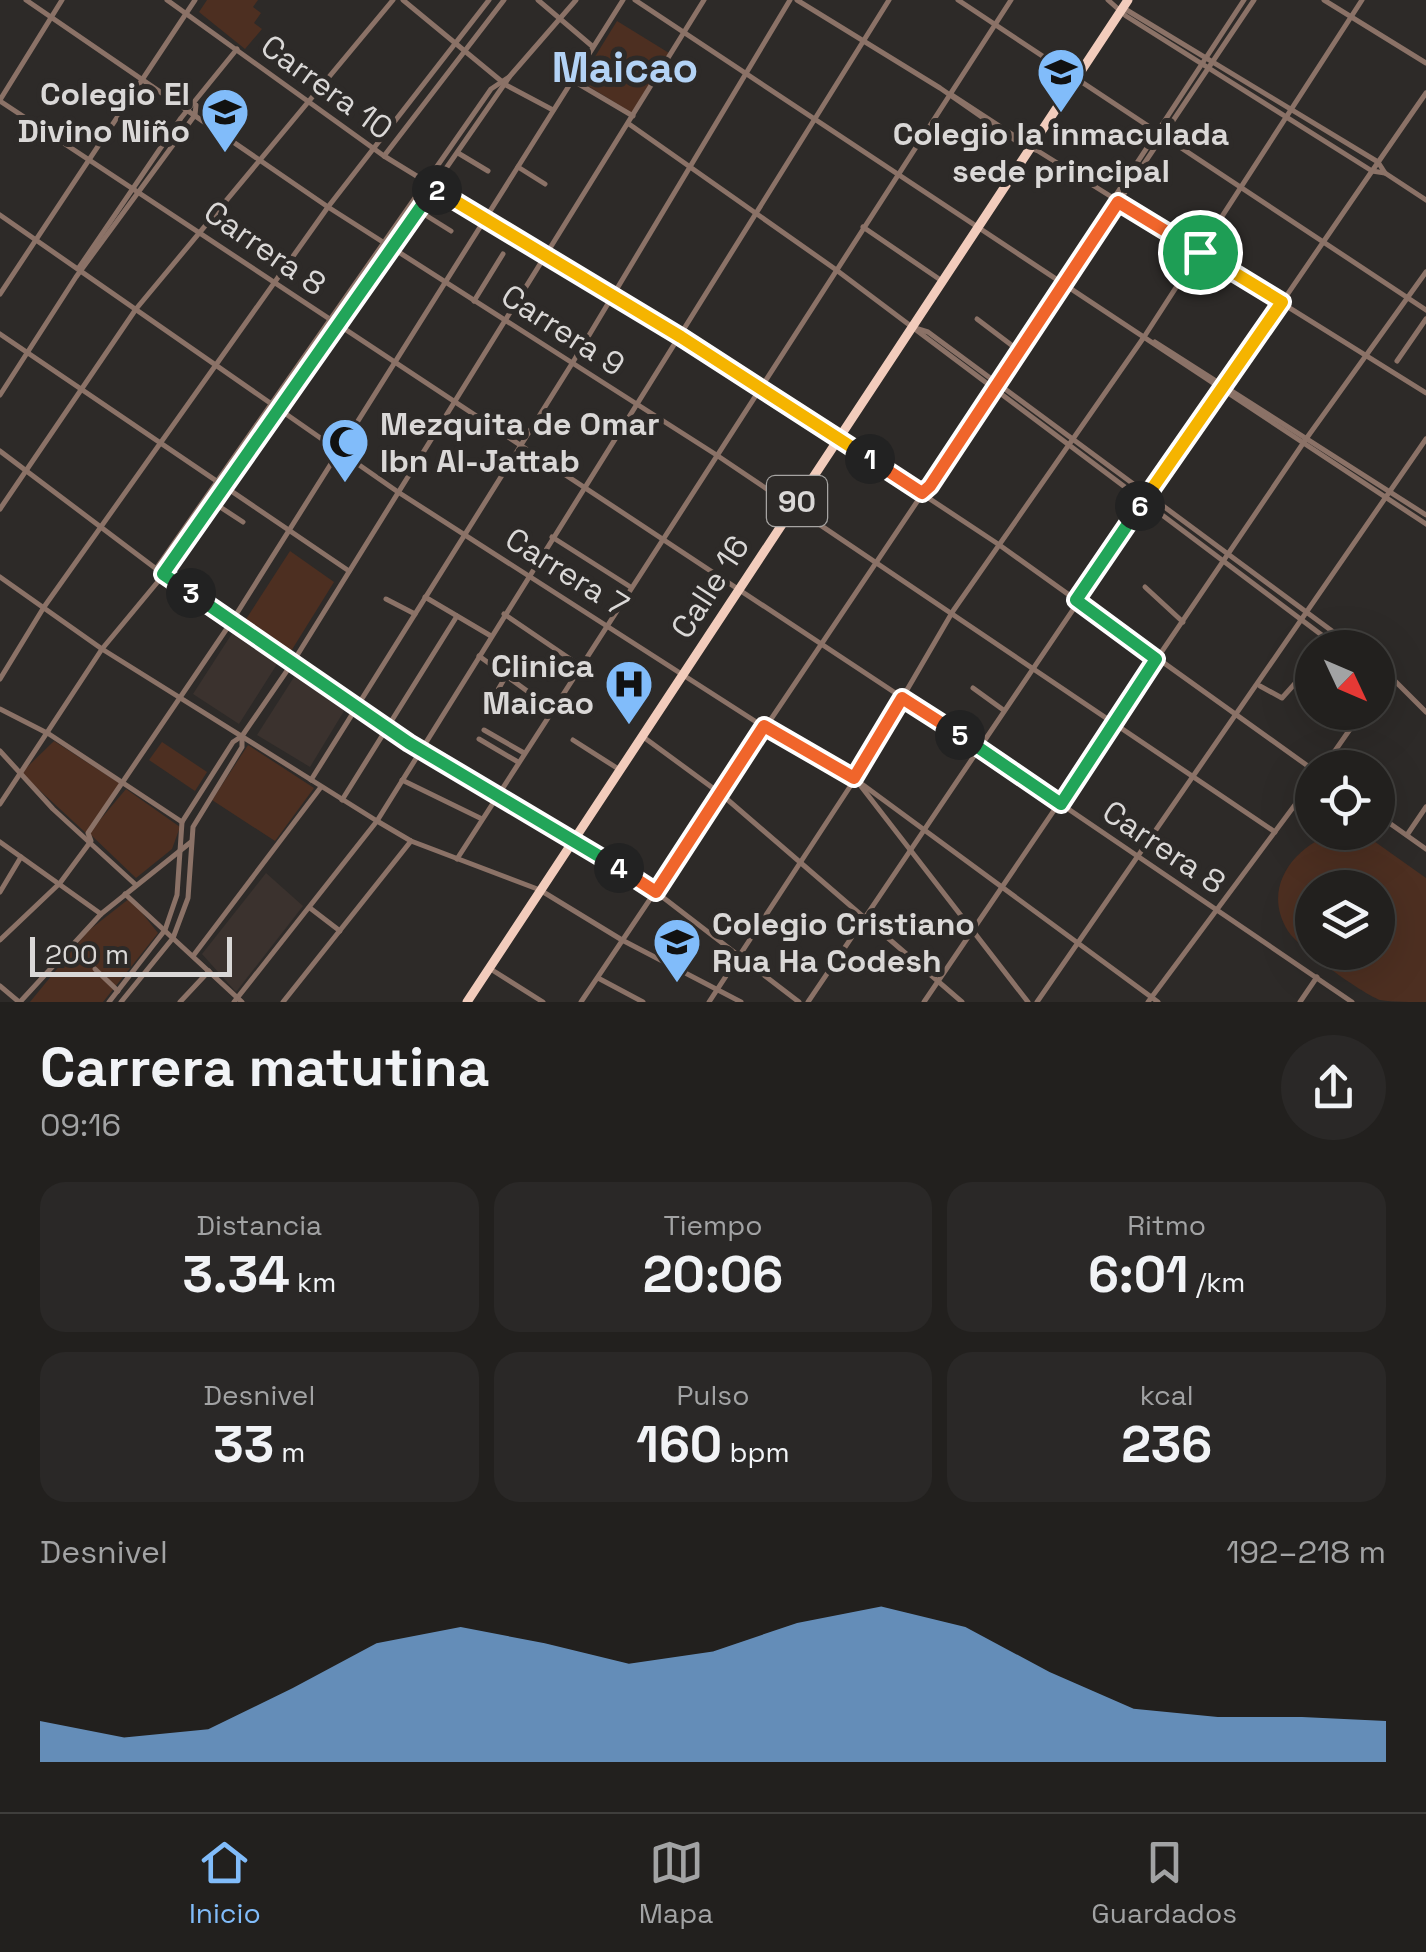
<!DOCTYPE html>
<html lang="es">
<meta charset="utf-8">
<style>
:root{--surface:#22201e;--page:#2a2827;--text:#f1f3f6;--muted:#a2a3a4;--line:#3f3e3c;--accent:#81bcfa}
body{margin:0;font-family:"Space Grotesk",sans-serif;background:var(--page);color:var(--text);height:100vh;display:flex;flex-direction:column;font-size:38px;white-space:nowrap}
*{box-sizing:border-box;margin:0}
p{font-size:32px;color:var(--muted)}
.icon{flex:none;width:55px;height:55px;fill:none;stroke:currentColor;stroke-width:2;stroke-linecap:round;stroke-linejoin:round}
.map{position:relative;height:1002px;overflow:hidden}
.sheet{display:flex;flex-direction:column;background:var(--surface);flex:1}
.sheet>*{flex:none}
.needle{width:65px;rotate:134deg}
.buttons{position:absolute;left:1295px;top:630px;display:grid;gap:20px}
.buttons a{display:grid;place-items:center;width:100px;height:100px;border-radius:50%;background:var(--surface);box-shadow:0 10px 40px #0002,0 0 0 2px var(--line);font-size:50px}
.scale{position:absolute;left:30px;bottom:25px;width:202px;box-sizing:border-box;padding-left:10px;border:5px solid #dad8d7;border-top:0;font-size:28px;line-height:35px;white-space:nowrap;color:#dad8d7;-webkit-text-stroke:8px #2d2a28;paint-order:stroke}
.pin{position:absolute;display:grid;place-items:center;width:85px;height:85px;color:#fff;margin:-42px;border:5px solid #fff;border-radius:50%;box-shadow:0 2px 10px #0007}
.km{position:absolute;width:50px;height:50px;margin:-25px;border-radius:50%;background:#222;color:#fff;font-size:28px;line-height:50px;text-align:center}
.round{display:grid;place-items:center;flex:none;width:105px;height:105px;border-radius:52px;background:var(--page)}
.overview{display:flex;align-items:center;justify-content:space-between;height:170px;padding:0 40px}
h1{font-size:55px;font-weight:700;line-height:75px}
.stats{display:grid;grid-template-columns:repeat(3,1fr);gap:15px;height:170px;padding:10px 40px}
.stats div{display:grid;align-content:center;border-radius:25px;background:var(--page);text-align:center}
.stats b{font-size:50px;font-weight:700}
.stats small{font-size:28px;font-weight:400}
.stats p{font-size:28px}
.chart{height:280px;padding:20px 40px}
.chart p{display:flex;justify-content:space-between}
.chart svg{width:100%;height:180px;margin-top:10px;fill:var(--accent);opacity:.7}
.menu{display:flex;justify-content:space-around;align-items:center;height:140px;border-top:2px solid var(--line);background:var(--surface);font-size:28px;color:var(--muted)}
.menu a{display:grid;justify-items:center;gap:5px}
.menu .selected{color:var(--accent)}
.map>svg:first-child{display:block}
.built{fill:#3b322e}
.green{fill:#4d2f21;fill-rule:evenodd}
.lines{fill:none;stroke-linecap:round;stroke-linejoin:round}
.minor{stroke:#8b7267;stroke-width:5}
.trunk{stroke:#f2ccbc;stroke-width:9}
.split-1-casing{stroke:#fff;stroke-width:20}
.split-2-casing{stroke:#fff;stroke-width:20}
.split-3-casing{stroke:#fff;stroke-width:20}
.split-4-casing{stroke:#fff;stroke-width:20}
.split-5-casing{stroke:#fff;stroke-width:20}
.split-6-casing{stroke:#fff;stroke-width:20}
.split-7-casing{stroke:#fff;stroke-width:20}
.split-1{stroke:#f0652b;stroke-width:12}
.split-2{stroke:#f5b400;stroke-width:12}
.split-3{stroke:#22a559;stroke-width:12}
.split-4{stroke:#22a559;stroke-width:12}
.split-5{stroke:#f0652b;stroke-width:12}
.split-6{stroke:#22a559;stroke-width:12}
.split-7{stroke:#f5b400;stroke-width:12}
.labels{text-anchor:middle;dominant-baseline:central;stroke-width:10;stroke-linejoin:round;paint-order:stroke}
.shield{fill:#2d2a28;stroke:#a6a4a2;stroke-width:2.5}
.shield-label{font-size:30px;font-weight:bold;fill:#dad8d7}
.street-label{font-size:32px;fill:#dad8d7;stroke:#2d2a28}
.poi-label{font-size:32px;font-weight:bold;fill:#dad8d7;stroke:#2d2a28;text-anchor:end}
.district-label{font-size:42px;font-weight:bold;fill:#b3d3f6;stroke:#2d2a28}
</style>
<div class="map">
<svg width="1426" height="1002" viewBox="0 0 1426 1002">
<rect width="100%" height="100%" fill="#2d2a28"/>
<g class="built">
<path d="M233 632 279 661 239 724 193 694Z"/>
<path d="M296 674 344 711 310 767 257 735Z"/>
<path d="M266 873 303 906 236 992 202 954Z"/>
</g>
<g class="green">
<path d="M207 0H258L253 7 261 13 254 23 262 29 245 49 199 12Z"/>
<path d="M617 21 669 53 632 113 580 81Z"/>
<path d="M290 551 334 582 288 656 241 627Z"/>
<path d="M54 741 122 785 87 834 21 773Z"/>
<path d="M162 742 207 772 195 791 149 760Z"/>
<path d="M248 745 314 788 275 841 212 800Z"/>
<path d="M126 789 180 827 172 849 136 878 89 833Z"/>
<path d="M1339 832 1364 834 1426 878V1002C1413 1002 1392 1002 1380 1000 1360 992 1300 949 1288 931 1260 887 1296 843 1339 832ZM1312 888H1378V952H1312Z"/>
<path d="M130 898 158 933 103 1002H30L88 931Z"/>
</g>
<g class="lines">
<g class="minor">
<path d="M26 0 328 207 715 454 1275 832"/>
<path d="M167 0 384 156 759 386 998 544 1312 769"/>
<path d="M403 0 506 85 553 110"/>
<path d="M538 0 592 46"/>
<path d="M635 0 1426 524"/>
<path d="M797 0 940 88 1022 145 1038 151 1426 393"/>
<path d="M958 0 1426 310"/>
<path d="M1108 0 1126 16 1372 171 1385 173"/>
<path d="M1324 0 1426 63"/>
<path d="M1125 9 1378 162 1385 173 1426 200"/>
<path d="M572 80 633 116"/>
<path d="M952 95 1030 146"/>
<path d="M0 100 62 0"/>
<path d="M0 101 977 747 1352 1002"/>
<path d="M629 124 835 269 1339 648"/>
<path d="M458 153 488 171"/>
<path d="M384 156 504 0"/>
<path d="M518 167 545 184"/>
<path d="M419 211 451 231"/>
<path d="M0 215 398 492 764 727 855 779 1158 1002"/>
<path d="M863 227 942 281"/>
<path d="M78 269 181 118 237 49"/>
<path d="M0 294 195 0"/>
<path d="M474 301 503 254"/>
<path d="M977 319 1014 347"/>
<path d="M915 328 928 332 1355 648"/>
<path d="M0 334 349 571"/>
<path d="M1155 342 1426 515"/>
<path d="M1397 361 1426 319"/>
<path d="M0 395 76 277 195 115 196 105"/>
<path d="M0 451 163 574 387 728 656 892 799 1002"/>
<path d="M922 490 1244 0"/>
<path d="M214 503 243 522"/>
<path d="M0 509 136 309 393 0"/>
<path d="M552 537 629 586"/>
<path d="M156 569 491 89 509 77"/>
<path d="M0 577 102 649 377 821 411 841 540 890 622 940 741 1002"/>
<path d="M1145 587 1183 622"/>
<path d="M425 597 491 636"/>
<path d="M386 599 415 614"/>
<path d="M504 614 579 665"/>
<path d="M479 656 552 709"/>
<path d="M1378 664 1426 712"/>
<path d="M0 679 44 607 328 207 489 0"/>
<path d="M1260 686 1282 698 1299 679"/>
<path d="M973 688 1002 709"/>
<path d="M1378 691 1387 677"/>
<path d="M492 700 506 676"/>
<path d="M0 709 49 734 182 822"/>
<path d="M484 730 524 753"/>
<path d="M642 736 721 794 962 1002"/>
<path d="M479 739 518 762"/>
<path d="M573 740 620 770"/>
<path d="M0 751 53 809 136 885"/>
<path d="M1323 768 1362 712"/>
<path d="M311 780 573 362 790 0"/>
<path d="M402 780 482 819"/>
<path d="M860 785 1028 1002"/>
<path d="M342 800 457 616"/>
<path d="M0 804 102 649 170 567 510 76 576 0"/>
<path d="M1378 815 1426 849"/>
<path d="M1407 835 1426 807"/>
<path d="M0 842 101 914"/>
<path d="M457 859 1011 0"/>
<path d="M0 892 21 857"/>
<path d="M125 894 242 1002"/>
<path d="M310 908 340 931"/>
<path d="M0 940 60 883 91 841 88 833 232 621 623 0"/>
<path d="M193 956 321 787"/>
<path d="M489 968 543 1002"/>
<path d="M95 969 118 991"/>
<path d="M598 978 643 1002"/>
<path d="M0 986 19 1002"/>
<path d="M20 1002 101 914 191 842"/>
<path d="M109 1002 165 930 177 895 182 822 233 742 242 736 293 662 704 0"/>
<path d="M121 1002 173 938 188 898 193 827 242 747V736"/>
<path d="M180 1002 209 971"/>
<path d="M234 1002 377 821 889 0"/>
<path d="M283 1002 411 841"/>
<path d="M581 1002 1254 0"/>
<path d="M709 1002 855 779 953 611 1144 337 1362 0"/>
<path d="M808 1002C1013 699 1217 394 1426 93"/>
<path d="M924 1002 1306 439 1426 272"/>
<path d="M1037 1002 1426 439"/>
<path d="M1148 1002 1312 782"/>
<path d="M1300 1002 1317 977"/>
</g>
<path class="trunk" d="M467 1002 1128 0"/>
</g>
<g class="lines">
<g class="split-1-casing">
<path id="split-1" d="M870 459 922 493 930 486 1118 202 1200 252"/>
</g>
<g class="split-2-casing">
<path id="split-2" d="M437 190 681 337 870 459"/>
</g>
<g class="split-3-casing">
<path id="split-3" d="M191 593 163 574 434 188 437 190"/>
</g>
<g class="split-4-casing">
<path id="split-4" d="M191 593 409 743 619 868"/>
</g>
<g class="split-5-casing">
<path id="split-5" d="M619 868 656 892 764 726 854 778 902 698 960 735"/>
</g>
<g class="split-6-casing">
<path id="split-6" d="M960 735 1061 804 1156 659 1076 600 1140 506"/>
</g>
<g class="split-7-casing">
<path id="split-7" d="M1140 506 1282 302 1200 252"/>
</g>
<use href="#split-1" class="split-1"/>
<use href="#split-2" class="split-2"/>
<use href="#split-3" class="split-3"/>
<use href="#split-4" class="split-4"/>
<use href="#split-5" class="split-5"/>
<use href="#split-6" class="split-6"/>
<use href="#split-7" class="split-7"/>
</g>
<defs>
<g id="school-pin" transform="scale(2.5)"><path d="M0 17L-7.5 6A9.5 9.5 0 1 1 7.5 6Z" fill="#81bcfa" stroke="#2d2a28"/><path d="M0-5L7-2L0 1L-7-2ZM-4 1L0 2.5L4 1V4Q0 6-4 4Z" fill="#111"/></g>
<g id="mosque-pin" transform="scale(2.5)"><path d="M0 17L-7.5 6A9.5 9.5 0 1 1 7.5 6Z" fill="#81bcfa" stroke="#2d2a28"/><path d="M3.5-4.9A6 6 0 1 0 3.5 4.9A5 5 0 1 1 3.5-4.9Z" fill="#111"/></g>
<g id="hospital-pin" transform="scale(2.5)"><path d="M0 17L-7.5 6A9.5 9.5 0 1 1 7.5 6Z" fill="#81bcfa" stroke="#2d2a28"/><path d="M-5-5h3v3.5h4V-5h3V5h-3V1.5h-4V5h-3Z" fill="#111"/></g>
</defs>
<g fill-rule="evenodd">
<use href="#school-pin" x="1061" y="72"/>
<use href="#school-pin" x="225" y="112"/>
<use href="#mosque-pin" x="345" y="442"/>
<use href="#hospital-pin" x="629" y="684"/>
<use href="#school-pin" x="677" y="942"/>
</g>
<g class="labels">
<rect class="shield" x="767" y="476" width="60" height="50" rx="8"/>
<g class="shield-label">
<text x="797" y="501">90</text>
</g>
<g class="street-label">
<text transform="translate(327 87) rotate(36)">Carrera 10</text>
<text transform="translate(265 248) rotate(35)">Carrera 8</text>
<text transform="translate(563 330) rotate(33)">Carrera 9</text>
<text transform="translate(567 572) rotate(32)">Carrera 7</text>
<text transform="translate(710 587) rotate(-57)">Calle 16</text>
<text transform="translate(1164 847) rotate(34)">Carrera 8</text>
</g>
<g class="poi-label">
<text x="190" y="94">Colegio El<tspan x="190" dy="37">Divino Niño</tspan></text>
<text x="1061" y="134" text-anchor="middle">Colegio la inmaculada<tspan x="1061" dy="37">sede principal</tspan></text>
<text x="380" y="424" text-anchor="start">Mezquita de Omar<tspan x="380" dy="37">Ibn Al-Jattab</tspan></text>
<text x="594" y="666">Clinica<tspan x="594" dy="37">Maicao</tspan></text>
<text x="712" y="924" text-anchor="start">Colegio Cristiano<tspan x="712" dy="37">Rua Ha Codesh</tspan></text>
</g>
<g class="district-label">
<text x="625" y="67">Maicao</text>
</g>
</g>
</svg>
<div class="buttons">
<a><svg class="needle" viewBox="-14 -14 28 28"><path d="M0-13l5 13h-10z" fill="#e53935"/><path d="M0 13l5-13h-10z" fill="#a2a3a4"/></svg></a>
<a><svg class="icon" aria-label="locate" viewBox="0 0 24 24"><circle cx="12" cy="12" r="6"/><path d="M12 2v4M12 18v4M2 12h4M18 12h4"/></svg></a>
<a><svg class="icon" aria-label="layers" viewBox="0 0 24 24"><path d="M12 4l9 5-9 5-9-5zM3 14l9 5 9-5"/></svg></a>
</div>
<div class="scale">200 m</div>
<div class="pin" style="left:1200px;top:252px;background:#1e9e55"><svg class="icon" aria-label="arrive" viewBox="0 0 24 24"><path d="M6 21V4h12l-3 4 3 4H6"/></svg></div>
<b class="km" style="left:870px;top:459px">1</b>
<b class="km" style="left:437px;top:190px">2</b>
<b class="km" style="left:191px;top:593px">3</b>
<b class="km" style="left:619px;top:868px">4</b>
<b class="km" style="left:960px;top:735px">5</b>
<b class="km" style="left:1140px;top:506px">6</b>
</div>
<section class="sheet">
<div class="overview"><div><h1>Carrera matutina</h1><p>09:16</p></div><a class="round"><svg class="icon" aria-label="share" viewBox="0 0 24 24"><path d="M12 15V3M7 8l5-5 5 5M5 13v7h14v-7"/></svg></a></div>
<div class="stats">
<div><p>Distancia</p><b>3.34<small> km</small></b></div>
<div><p>Tiempo</p><b>20:06</b></div>
<div><p>Ritmo</p><b>6:01<small> /km</small></b></div>
</div>
<div class="stats">
<div><p>Desnivel</p><b>33<small> m</small></b></div>
<div><p>Pulso</p><b>160<small> bpm</small></b></div>
<div><p>kcal</p><b>236</b></div>
</div>
<div class="chart"><p><span>Desnivel</span>192–218 m</p>
<svg viewBox="0 0 160 44" preserveAspectRatio="none"><path d="M0 44V34L10 38L20 36L30 26L40 15L50 11L60 15L70 20L80 17L90 10L100 6L110 11L120 22L130 31L140 33L150 33L160 34V44z"/></svg>
</div>
</section>
<nav class="menu">
<a class="selected"><svg class="icon" aria-label="home" viewBox="0 0 24 24"><path d="M3 11l9-7 9 7M6 9v11h12V9"/></svg>Inicio</a>
<a><svg class="icon" aria-label="map" viewBox="0 0 24 24"><path d="M3 6l6-2 6 2 6-2v14l-6 2-6-2-6 2zM9 4v14M15 6v14"/></svg>Mapa</a>
<a><svg class="icon" aria-label="saved" viewBox="0 0 24 24"><path d="M7 4h10v16l-5-4-5 4z"/></svg>Guardados</a>
</nav>
